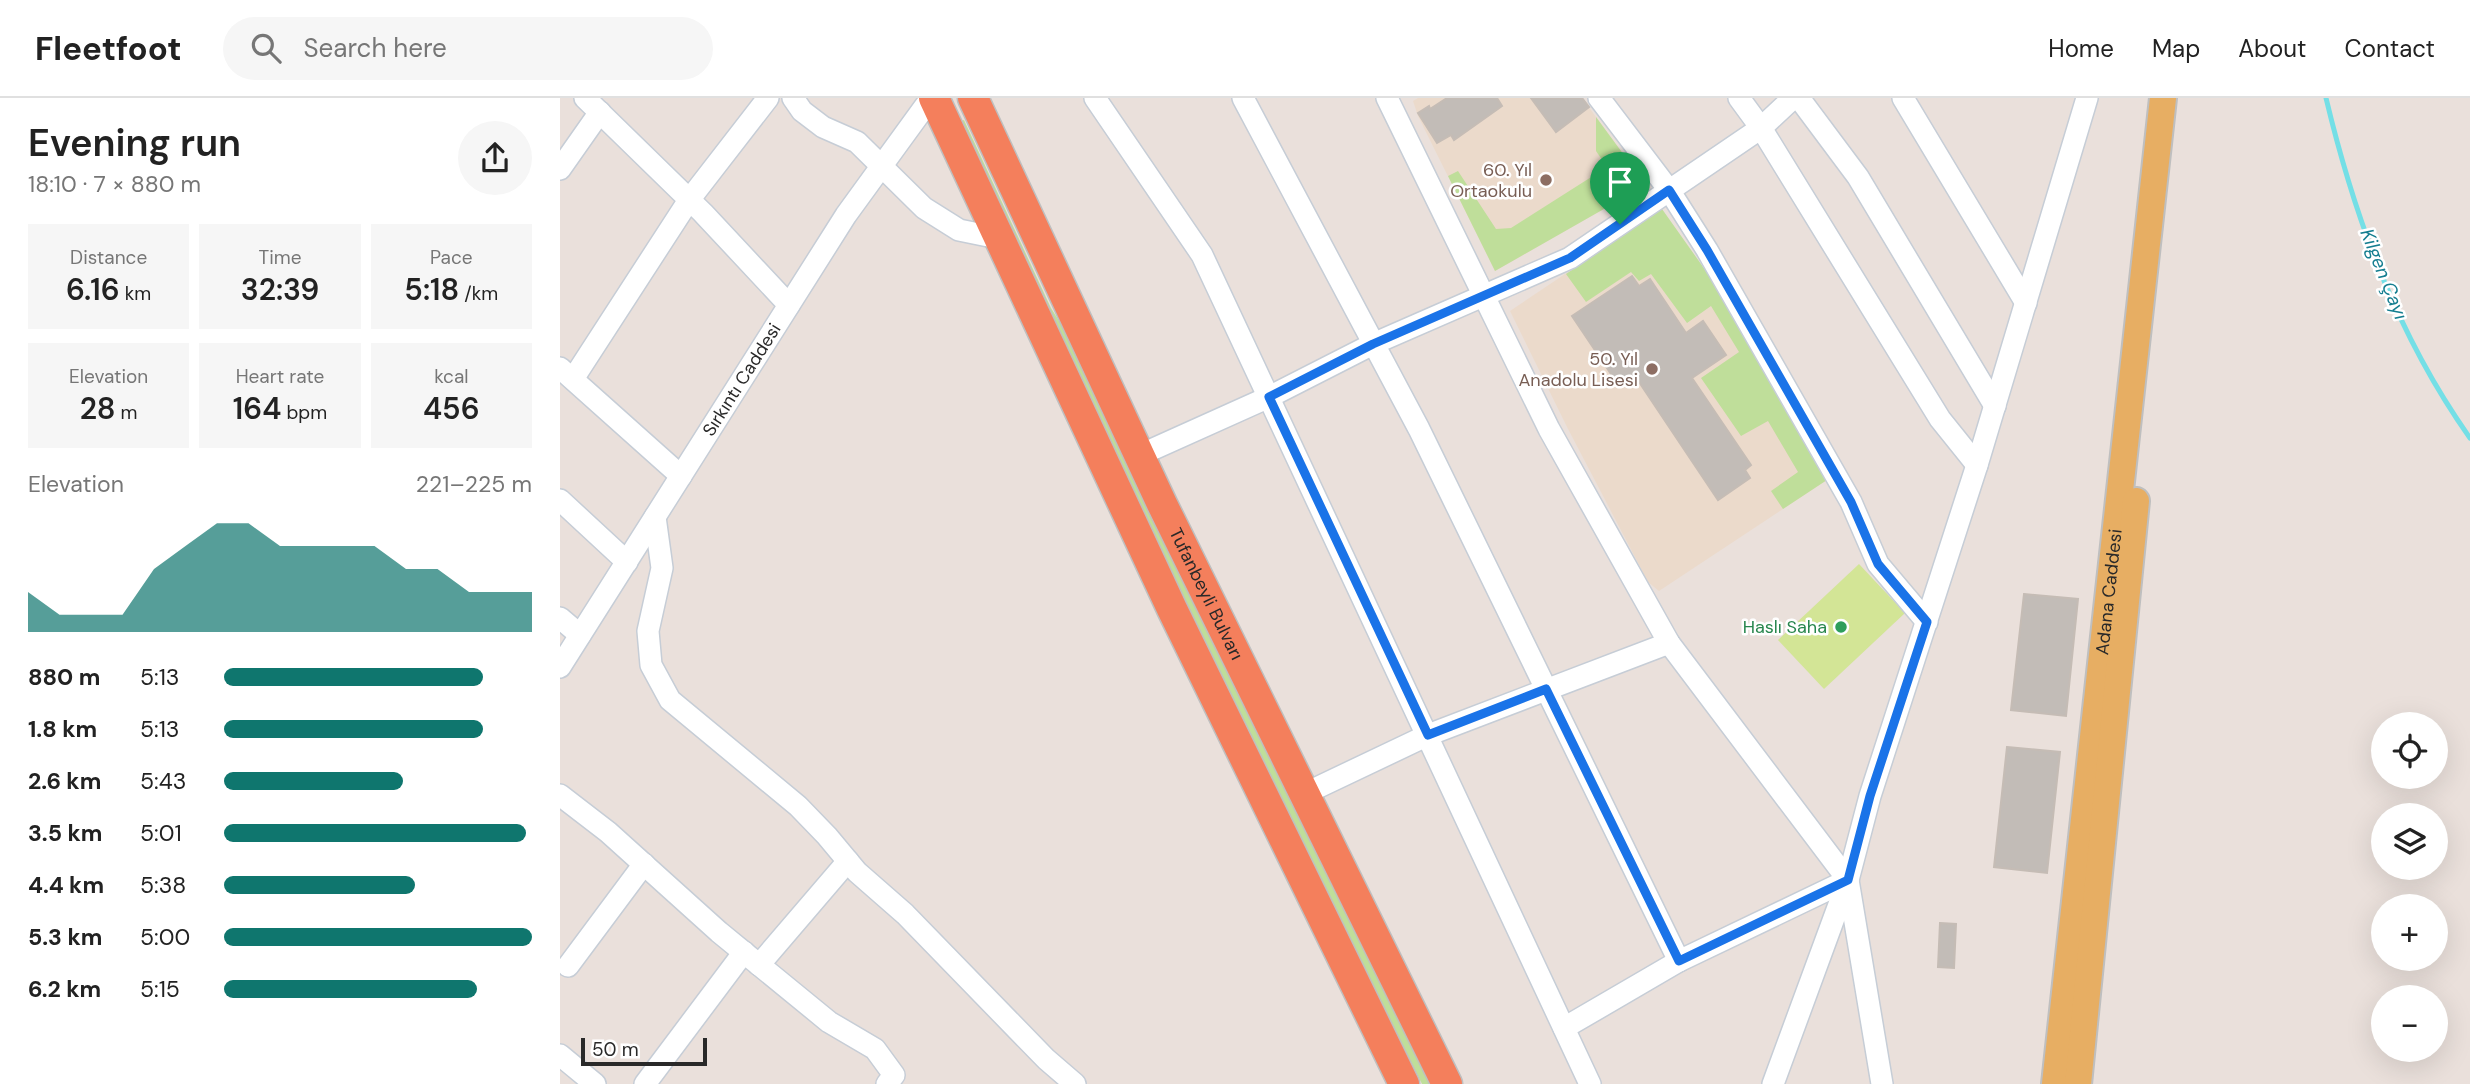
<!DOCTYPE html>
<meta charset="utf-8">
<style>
:root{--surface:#fff;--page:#f6f6f6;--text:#222;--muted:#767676;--line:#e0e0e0;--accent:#0f766e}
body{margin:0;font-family:"DM Sans",sans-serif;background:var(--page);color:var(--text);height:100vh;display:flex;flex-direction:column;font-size:26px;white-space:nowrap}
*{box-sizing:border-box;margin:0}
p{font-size:23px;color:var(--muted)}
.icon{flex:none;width:38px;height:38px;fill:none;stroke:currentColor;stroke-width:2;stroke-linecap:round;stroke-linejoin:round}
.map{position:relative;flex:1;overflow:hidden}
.panel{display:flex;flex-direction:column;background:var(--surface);width:560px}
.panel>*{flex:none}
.controls{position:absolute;left:1811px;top:614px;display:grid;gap:14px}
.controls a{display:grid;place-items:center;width:77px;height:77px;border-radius:50%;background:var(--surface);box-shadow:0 7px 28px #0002;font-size:35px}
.scale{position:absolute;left:21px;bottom:18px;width:126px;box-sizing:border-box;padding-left:7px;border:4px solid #292929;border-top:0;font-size:19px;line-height:24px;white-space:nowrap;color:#292929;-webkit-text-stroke:5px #fff;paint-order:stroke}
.pin{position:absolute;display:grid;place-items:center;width:60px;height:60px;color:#fff;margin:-72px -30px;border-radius:50% 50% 50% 0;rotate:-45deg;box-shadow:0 0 7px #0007}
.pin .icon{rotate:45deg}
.round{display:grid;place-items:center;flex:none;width:74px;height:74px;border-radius:37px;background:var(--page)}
.overview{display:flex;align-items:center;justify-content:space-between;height:119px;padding:0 28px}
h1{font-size:38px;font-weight:600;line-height:52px}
.stats{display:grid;grid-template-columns:repeat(3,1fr);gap:10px;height:119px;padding:7px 28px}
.stats div{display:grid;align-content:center;border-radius:0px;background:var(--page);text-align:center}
.stats b{font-size:30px;font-weight:600}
.stats small{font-size:19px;font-weight:400}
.stats p{font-size:19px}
.chart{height:196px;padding:14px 28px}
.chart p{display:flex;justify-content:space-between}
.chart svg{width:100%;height:126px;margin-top:7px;fill:var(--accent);opacity:.7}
ul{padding:0 28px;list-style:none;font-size:23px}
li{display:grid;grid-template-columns:112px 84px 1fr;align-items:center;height:52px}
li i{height:18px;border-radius:9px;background:var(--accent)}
header{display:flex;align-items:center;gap:42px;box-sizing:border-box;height:98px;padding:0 35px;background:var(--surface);border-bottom:2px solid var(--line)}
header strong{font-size:33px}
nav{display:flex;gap:38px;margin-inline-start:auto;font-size:24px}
.search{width:490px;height:63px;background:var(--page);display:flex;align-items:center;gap:18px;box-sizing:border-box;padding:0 24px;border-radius:38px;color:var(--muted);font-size:26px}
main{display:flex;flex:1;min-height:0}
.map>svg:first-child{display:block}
.education{fill:#ebdacb}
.green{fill:#bfde9a}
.pitch{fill:#d3e596}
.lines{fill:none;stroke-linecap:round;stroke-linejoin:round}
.stream{stroke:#74dfe6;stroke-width:5}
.building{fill:#c2bcb7;stroke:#c5bcb5;stroke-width:2}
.minor-casing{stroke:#c6cdd6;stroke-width:24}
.major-casing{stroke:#bfbfbf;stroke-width:30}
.highway-casing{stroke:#bfbfbf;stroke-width:33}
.minor{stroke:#fff;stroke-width:21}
.major{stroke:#e7ae63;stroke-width:26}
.highway{stroke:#f47f5c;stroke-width:30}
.route-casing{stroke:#fff;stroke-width:14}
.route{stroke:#1a73e8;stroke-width:9}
.education-dot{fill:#8d6e63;stroke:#fff;stroke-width:2.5}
.leisure-dot{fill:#2e9e5b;stroke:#fff;stroke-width:2.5}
.labels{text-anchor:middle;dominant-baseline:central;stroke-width:5;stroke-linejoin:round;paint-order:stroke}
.education-label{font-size:18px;fill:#785e54;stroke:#fff;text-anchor:end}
.street-label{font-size:18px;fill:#292929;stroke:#fff}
.leisure-label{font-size:18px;fill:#27864d;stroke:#fff;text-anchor:end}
.water-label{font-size:19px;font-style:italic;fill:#157e90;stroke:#fff}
</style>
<header>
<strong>Fleetfoot</strong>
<div class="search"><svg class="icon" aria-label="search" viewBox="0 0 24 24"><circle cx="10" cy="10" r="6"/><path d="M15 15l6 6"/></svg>Search here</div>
<nav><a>Home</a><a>Map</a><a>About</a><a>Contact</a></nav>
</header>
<main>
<section class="panel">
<div class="overview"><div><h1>Evening run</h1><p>18:10 · 7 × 880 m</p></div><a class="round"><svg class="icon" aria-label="share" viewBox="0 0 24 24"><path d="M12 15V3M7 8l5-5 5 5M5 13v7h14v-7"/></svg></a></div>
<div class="stats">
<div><p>Distance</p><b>6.16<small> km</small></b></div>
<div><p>Time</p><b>32:39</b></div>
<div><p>Pace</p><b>5:18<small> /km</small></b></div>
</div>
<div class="stats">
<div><p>Elevation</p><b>28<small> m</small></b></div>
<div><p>Heart rate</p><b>164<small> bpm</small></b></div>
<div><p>kcal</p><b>456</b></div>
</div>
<div class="chart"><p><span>Elevation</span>221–225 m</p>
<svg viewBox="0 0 160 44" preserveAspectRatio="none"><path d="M0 44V30L10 38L20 38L30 38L40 22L50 14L60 6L70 6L80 14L90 14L100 14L110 14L120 22L130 22L140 30L150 30L160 30V44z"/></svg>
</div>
<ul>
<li><b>880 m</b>5:13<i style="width:84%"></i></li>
<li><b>1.8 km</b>5:13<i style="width:84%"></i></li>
<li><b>2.6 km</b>5:43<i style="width:58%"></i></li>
<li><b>3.5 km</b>5:01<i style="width:98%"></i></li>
<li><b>4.4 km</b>5:38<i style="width:62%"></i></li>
<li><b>5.3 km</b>5:00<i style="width:100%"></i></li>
<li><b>6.2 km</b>5:15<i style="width:82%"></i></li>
</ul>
</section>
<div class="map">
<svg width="1910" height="986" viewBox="0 0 1910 986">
<rect width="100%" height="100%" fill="#eae0db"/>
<g class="education">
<path d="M858 0H1022L1086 87 935 173 858 18 853 3Z"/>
<path d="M1102 111 1270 380 1099 493 1088 484 1007 329 950 213Z"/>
</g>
<g class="green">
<path d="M1036 19 1086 87 935 173 888 78 898 73 936 131 951 130 1047 69 1036 53Z"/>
<path d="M404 22 491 210 514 247 873 986H862L666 592 398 24Z"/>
<path d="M1102 111 1163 197 1270 380 1223 411 1211 393 1238 374 1208 323 1181 338 1141 280 1179 254 1151 208 1127 225 1091 176 1079 183 1071 174 1026 204 1006 176Z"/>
</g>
<path class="pitch" d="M1299 466 1345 515 1264 591 1218 542Z"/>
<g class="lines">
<path class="stream" d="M1766 0C1795 121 1837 237 1910 340"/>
</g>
<g class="building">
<path d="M887 0H937L942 8 894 42 891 37 877 45 858 15 869 8 870 11Z"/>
<path d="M971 0H1022L1029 9 996 34Z"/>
<path d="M1072 178 1079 188 1090 181 1126 235 1143 223 1166 257 1132 280 1191 367 1185 372 1190 380 1158 402 1075 278 1059 288 1012 218Z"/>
<path d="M1464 496 1518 501 1506 618 1451 612Z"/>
<path d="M1447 649 1500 654 1487 775 1434 769Z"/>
<path d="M1380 825 1396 826 1394 870 1378 869Z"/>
</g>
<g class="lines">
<g class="minor-casing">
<g id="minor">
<path d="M25 0 143 115 229 207"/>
<path d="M233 0 242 13 263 29 297 44 364 110 399 132 438 140"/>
<path d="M535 0 642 157 1030 986"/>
<path d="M683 0 859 331 1119 863"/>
<path d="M827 0 989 331 1109 545 1288 782 1322 986"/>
<path d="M1039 0 1109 92 1147 152 1291 404 1318 466 1367 524"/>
<path d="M1179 0 1201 30 1380 321 1417 367"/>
<path d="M1239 0 1298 79 1435 308"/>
<path d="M1343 0 1466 205"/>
<path d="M0 71 40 14"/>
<path d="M0 270 121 378"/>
<path d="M13 281 129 102 208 0"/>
<path d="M580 357 709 299 813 246 1010 160 1201 30 1233 0"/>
<path d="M0 402 67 464"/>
<path d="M95 419 102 470 88 533 91 567 110 602 238 708 267 738 297 774 345 816 486 961 515 986"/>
<path d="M0 520 20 537"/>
<path id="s1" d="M0 569 286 117 371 0"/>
<path d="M744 696 868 637 1109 545"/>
<path d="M0 697 48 734 159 834 269 924 315 951 334 977 327 986"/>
<path d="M199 867 288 763"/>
<path d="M8 868 84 766"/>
<path d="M1004 930 1119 863 1288 782"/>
<path d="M0 957 35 986"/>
<path d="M85 986 184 854"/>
<path d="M1213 986 1288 782 1310 698 1417 367 1527 0"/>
</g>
</g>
<g class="major-casing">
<g id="major">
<path id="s2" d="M1495 986 1603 0"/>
<path d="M1518 986 1576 403"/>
</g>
</g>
<g class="highway-casing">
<g id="highway">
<path d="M374 0 612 511 844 986"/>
<path id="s3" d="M413 0 602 406 887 986"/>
</g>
</g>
<use href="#minor" class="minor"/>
<use href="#major" class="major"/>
<use href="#highway" class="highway"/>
</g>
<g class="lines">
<g class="route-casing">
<path id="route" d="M1109 92 1147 152 1291 404 1318 466 1367 524 1310 698 1288 782 1119 863 986 591 868 637 709 299 813 246 1010 160Z"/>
</g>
<use href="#route" class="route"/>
</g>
<g class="education-dot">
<circle cx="986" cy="82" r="7"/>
<circle cx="1092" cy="271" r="7"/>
</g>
<circle class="leisure-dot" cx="1281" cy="529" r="7"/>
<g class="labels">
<g class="education-label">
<text x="972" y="72">60. Yıl<tspan x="972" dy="21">Ortaokulu</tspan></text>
<text x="1078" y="261">50. Yıl<tspan x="1078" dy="21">Anadolu Lisesi</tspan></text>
</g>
<g class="street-label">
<text stroke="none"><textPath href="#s1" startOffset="340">Sırkıntı Caddesi</textPath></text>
<text stroke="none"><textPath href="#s2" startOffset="495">Adana Caddesi</textPath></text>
<text stroke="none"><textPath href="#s3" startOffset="548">Tufanbeyli Bulvarı</textPath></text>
</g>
<g class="leisure-label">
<text x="1267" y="529">Haslı Saha</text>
</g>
<g class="water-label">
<text transform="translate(1824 176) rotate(68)">Kilgen Çayı</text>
</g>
</g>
</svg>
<div class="controls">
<a><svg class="icon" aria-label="locate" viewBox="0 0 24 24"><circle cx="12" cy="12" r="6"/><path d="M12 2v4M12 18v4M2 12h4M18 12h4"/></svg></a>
<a><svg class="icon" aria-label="layers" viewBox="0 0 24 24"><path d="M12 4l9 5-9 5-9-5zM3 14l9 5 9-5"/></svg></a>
<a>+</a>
<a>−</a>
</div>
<div class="scale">50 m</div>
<div class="pin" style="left:1060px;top:126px;background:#1e9e55"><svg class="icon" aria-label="arrive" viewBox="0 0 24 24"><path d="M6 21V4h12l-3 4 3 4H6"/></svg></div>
</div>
</main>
